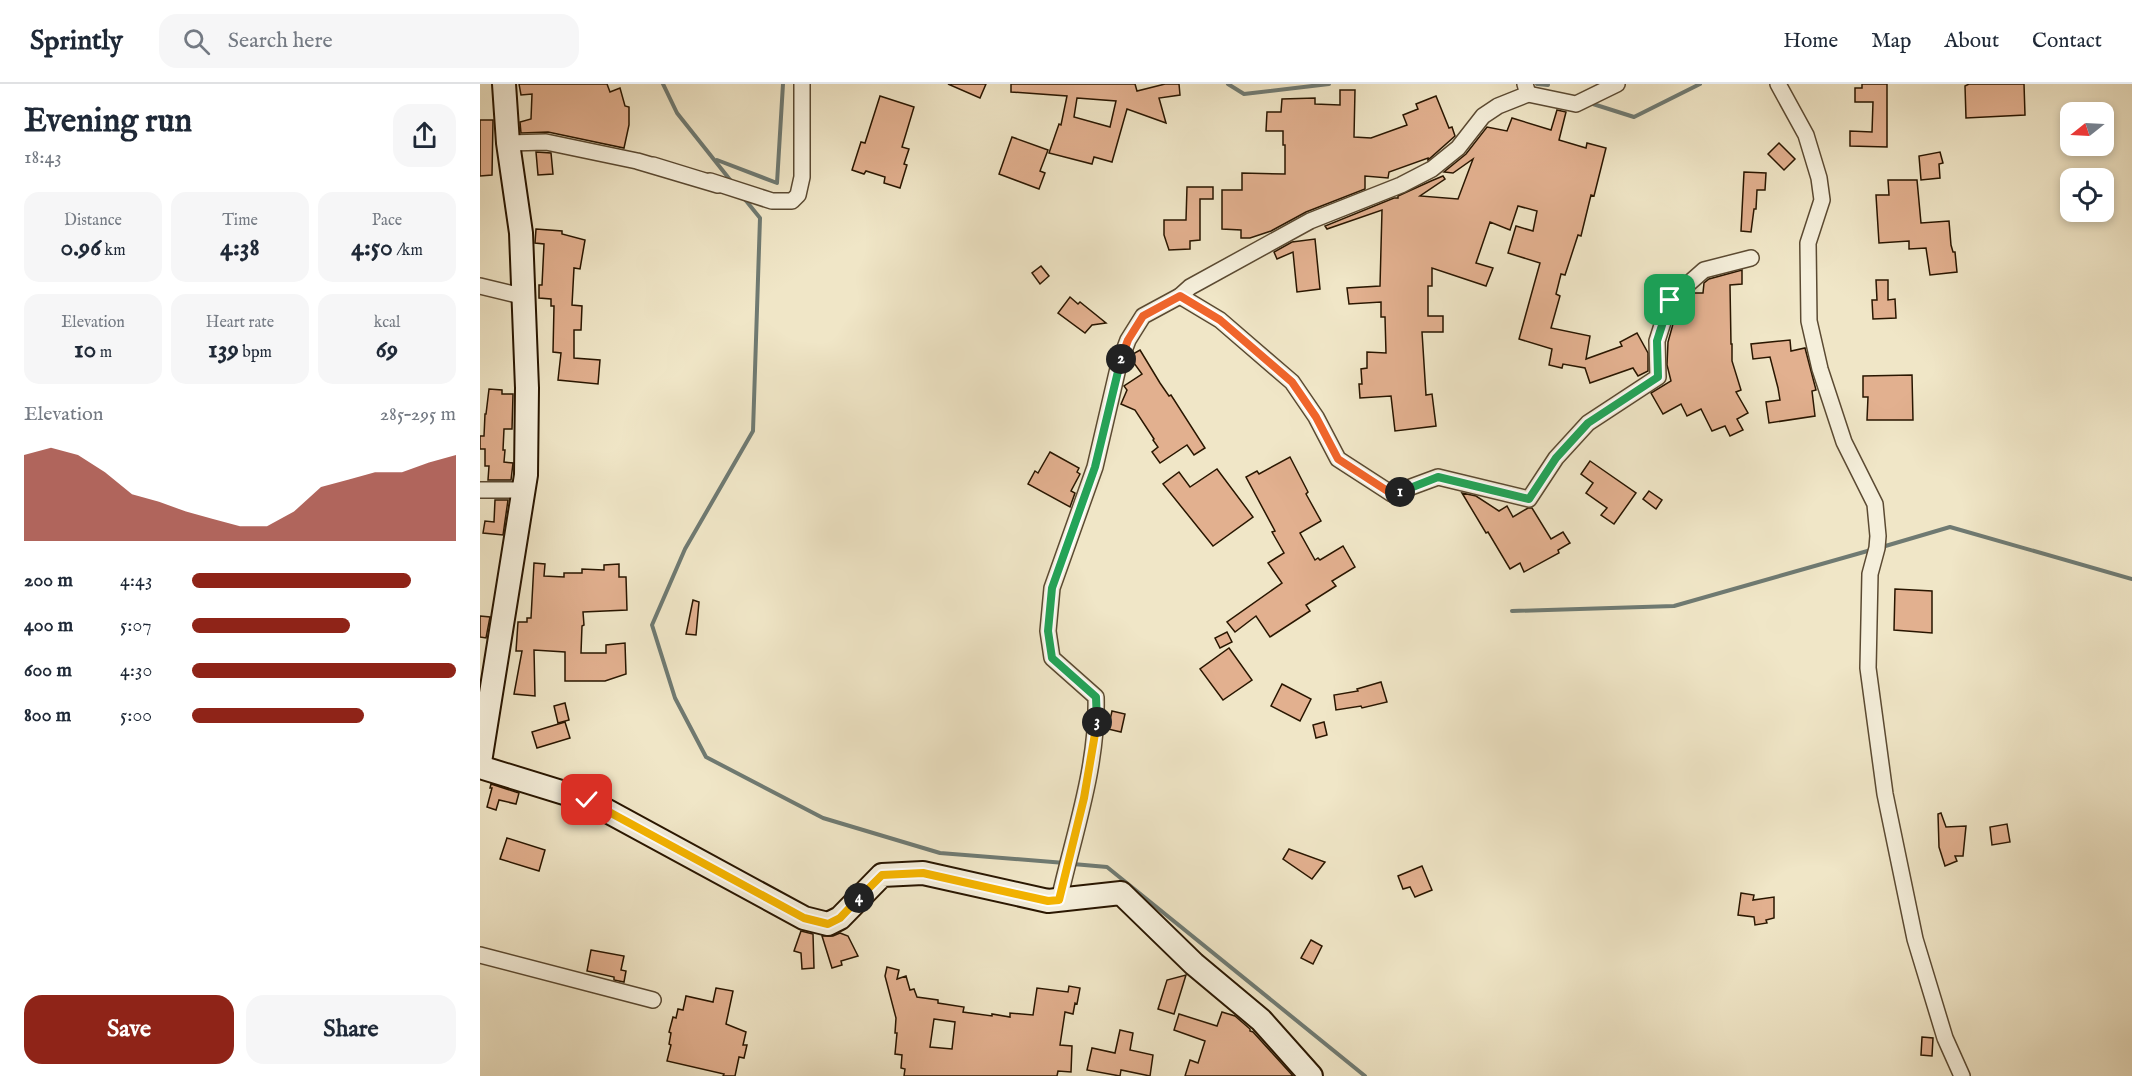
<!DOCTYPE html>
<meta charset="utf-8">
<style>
:root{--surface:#fff;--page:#f6f6f7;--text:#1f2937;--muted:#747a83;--line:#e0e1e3;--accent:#8f2418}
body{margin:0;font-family:"IM FELL English",serif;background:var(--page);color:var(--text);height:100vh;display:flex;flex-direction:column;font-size:22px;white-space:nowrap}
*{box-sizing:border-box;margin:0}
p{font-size:20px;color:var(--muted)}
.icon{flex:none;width:33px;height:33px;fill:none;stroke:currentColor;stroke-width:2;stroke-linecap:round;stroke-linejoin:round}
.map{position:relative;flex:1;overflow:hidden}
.drawer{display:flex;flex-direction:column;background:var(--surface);width:480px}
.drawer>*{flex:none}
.needle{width:39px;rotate:252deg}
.controls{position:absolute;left:1580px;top:18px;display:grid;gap:12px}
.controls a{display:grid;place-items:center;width:54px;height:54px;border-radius:12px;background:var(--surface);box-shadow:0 3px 9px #0003;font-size:30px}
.pin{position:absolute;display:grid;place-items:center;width:51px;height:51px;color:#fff;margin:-26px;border-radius:12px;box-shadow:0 3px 9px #0006}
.km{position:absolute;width:30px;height:30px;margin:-15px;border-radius:50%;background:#222;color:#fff;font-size:16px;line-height:30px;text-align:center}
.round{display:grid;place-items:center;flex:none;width:63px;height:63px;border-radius:18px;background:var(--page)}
.headline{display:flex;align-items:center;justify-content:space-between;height:102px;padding:0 24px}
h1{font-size:33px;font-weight:800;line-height:45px}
.metrics{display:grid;grid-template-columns:repeat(3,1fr);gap:9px;height:102px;padding:6px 24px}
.metrics div{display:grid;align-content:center;border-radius:15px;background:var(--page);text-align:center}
.metrics b{font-size:26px;font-weight:800}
.metrics small{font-size:16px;font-weight:400}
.metrics p{font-size:16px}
.chart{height:168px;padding:12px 24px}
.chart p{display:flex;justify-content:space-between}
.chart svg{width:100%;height:108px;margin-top:6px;fill:var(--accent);opacity:.7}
.button{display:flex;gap:12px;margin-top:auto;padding:12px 24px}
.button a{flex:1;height:69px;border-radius:18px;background:var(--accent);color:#fff;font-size:24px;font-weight:800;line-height:69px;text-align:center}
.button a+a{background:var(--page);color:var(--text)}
ul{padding:0 24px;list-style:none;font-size:20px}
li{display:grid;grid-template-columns:96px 72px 1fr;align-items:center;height:45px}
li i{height:15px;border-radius:8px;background:var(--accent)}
header{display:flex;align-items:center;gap:36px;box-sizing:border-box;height:84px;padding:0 30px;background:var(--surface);border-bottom:2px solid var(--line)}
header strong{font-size:28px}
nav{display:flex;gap:33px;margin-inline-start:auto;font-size:21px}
.search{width:420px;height:54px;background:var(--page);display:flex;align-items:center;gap:15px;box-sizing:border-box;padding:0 21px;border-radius:18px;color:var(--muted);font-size:22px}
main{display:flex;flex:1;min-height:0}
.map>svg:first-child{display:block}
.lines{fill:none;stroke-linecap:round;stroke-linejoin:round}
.stream{stroke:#6f7a72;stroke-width:4}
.building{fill:#e2b08f;stroke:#291600;stroke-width:1.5;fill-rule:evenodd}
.street-casing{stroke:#5b4a32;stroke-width:18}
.secondary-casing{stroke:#291600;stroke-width:26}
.street{stroke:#f5efdb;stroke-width:15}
.secondary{stroke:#f5efdb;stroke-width:22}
.split-1-casing{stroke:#fff;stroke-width:12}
.split-2-casing{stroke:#fff;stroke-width:12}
.split-3-casing{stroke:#fff;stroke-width:12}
.split-4-casing{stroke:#fff;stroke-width:12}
.split-5-casing{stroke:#fff;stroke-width:12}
.split-1{stroke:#22a559;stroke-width:8}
.split-2{stroke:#f0652b;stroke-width:8}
.split-3{stroke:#22a559;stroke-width:8}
.split-4{stroke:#f5b400;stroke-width:8}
.split-5{stroke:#f5b400;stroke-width:8}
</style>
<header>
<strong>Sprintly</strong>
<div class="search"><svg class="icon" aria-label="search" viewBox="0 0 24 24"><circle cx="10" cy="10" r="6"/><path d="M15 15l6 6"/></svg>Search here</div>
<nav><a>Home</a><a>Map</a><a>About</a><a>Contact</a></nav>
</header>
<main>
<section class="drawer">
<div class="headline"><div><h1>Evening run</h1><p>18:43</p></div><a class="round"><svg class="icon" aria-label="share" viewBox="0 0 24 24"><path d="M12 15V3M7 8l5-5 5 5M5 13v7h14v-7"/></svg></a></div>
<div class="metrics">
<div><p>Distance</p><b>0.96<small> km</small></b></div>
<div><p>Time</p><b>4:38</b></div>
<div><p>Pace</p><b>4:50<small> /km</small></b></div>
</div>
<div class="metrics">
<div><p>Elevation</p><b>10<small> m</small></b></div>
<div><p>Heart rate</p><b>139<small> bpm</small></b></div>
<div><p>kcal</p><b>69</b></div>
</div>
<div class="chart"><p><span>Elevation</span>285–295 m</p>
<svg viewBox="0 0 160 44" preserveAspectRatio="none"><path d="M0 44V9L10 6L20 9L30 16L40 25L50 28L60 32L70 35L80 38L90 38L100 32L110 22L120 19L130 16L140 16L150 12L160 9V44z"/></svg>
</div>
<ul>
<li><b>200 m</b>4:43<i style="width:83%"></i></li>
<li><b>400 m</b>5:07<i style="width:60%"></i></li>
<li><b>600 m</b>4:30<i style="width:100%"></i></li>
<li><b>800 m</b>5:00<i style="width:65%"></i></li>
</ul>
<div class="button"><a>Save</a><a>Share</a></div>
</section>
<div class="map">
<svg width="1652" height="992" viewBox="0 0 1652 992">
<rect width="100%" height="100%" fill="#f0e6c7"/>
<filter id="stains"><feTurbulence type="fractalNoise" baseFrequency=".00333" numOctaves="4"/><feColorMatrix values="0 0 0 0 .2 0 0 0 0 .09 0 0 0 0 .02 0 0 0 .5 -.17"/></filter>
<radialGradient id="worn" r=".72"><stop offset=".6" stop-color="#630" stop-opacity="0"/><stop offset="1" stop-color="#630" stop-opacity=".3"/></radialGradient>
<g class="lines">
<g class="stream">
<path d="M183 0 197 29 251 97"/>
<path d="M748 0 764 10 849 0"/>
<path d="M1057 0 1068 1"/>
<path d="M1113 20 1154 33 1220 0"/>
<path d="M237 76 297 99 303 0"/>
<path d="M263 113 280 134 273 347 205 465 172 541 195 614 226 673 343 734 460 769 585 779"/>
<path d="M1402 463 1470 443 1652 495"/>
<path d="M1032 527 1194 522 1391 466"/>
<path d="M593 780 627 783 885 992"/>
</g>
</g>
<g class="building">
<path d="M39 0H127L130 8 140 4 145 22 149 23V41L144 64 68 48 41 49 40 38 51 35 52 10 41 11Z"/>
<path d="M468 0H506L500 14Z"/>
<path d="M531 0H655L657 7 685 0H699L700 11 679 14 686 39 647 25 632 78 614 73 612 80 569 69 579 40 581 41 587 12 531 8ZM597 14 636 17 630 43 594 33Z"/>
<path d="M1382 0H1407V63L1370 62V47L1392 48 1393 18H1375V4H1382Z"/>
<path d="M1489 0H1544L1545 31 1486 34 1485 2Z"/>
<path d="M860 6H875L874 53 891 54 927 41 923 31 938 25 936 20 956 12 969 44 972 43 975 52 948 76V74L909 88 908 94 885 92V105L826 128 791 147 770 154H761V146L742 145V106H762V89L805 90V61H803V47H786L787 28H801L802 15 835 14V20L860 21Z"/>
<path d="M400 12 434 23 422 63 429 65 424 80 427 81 420 104 404 99 405 93 386 87 384 90 372 86 381 58 385 59Z"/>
<path d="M1077 26 1086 28 1079 56 1106 64 1107 59 1126 64 1114 112 1111 111 1101 152 1098 151 1085 191 1081 190 1076 210 1080 212 1071 244 1110 252 1106 275 1142 262 1140 258 1157 249 1168 269V287L1158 292 1153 284 1110 299 1105 284 1083 280 1082 284 1069 281 1072 265 1039 255 1060 179 1028 169 1036 142 1053 147 1057 127 1038 122 1030 146 1010 138 996 179 1013 184 1006 202 952 184V202H948V232H963V248H942L946 311 952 310 956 342 915 347 911 312 880 314 879 300H882L881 285 887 284V268L906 269 905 233H901V218L869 220 867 204 900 202 902 126 847 145 845 142 914 114H918V112L951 97 963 92 965 95 940 112 978 115 993 75 973 89 964 88 986 70 1007 43 1027 47 1032 34 1071 46Z"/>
<path d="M0 36H13L12 91 0 92Z"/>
<path d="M532 53 568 66 560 87 565 89 559 105 519 90Z"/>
<path d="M1299 59 1315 75 1304 86 1288 70Z"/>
<path d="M56 68 71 69 73 90 58 91Z"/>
<path d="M1460 68 1463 79 1459 80 1460 94 1441 96 1439 72Z"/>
<path d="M1264 88 1286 89 1285 106H1277L1276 125H1274L1271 148 1261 147Z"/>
<path d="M1408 96H1437L1441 139 1469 137 1471 161 1473 168H1475L1477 188 1450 191 1446 164 1429 165V157L1399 159 1396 111H1409Z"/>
<path d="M707 103H733V115H720V156L710 157V165L689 166 684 151V136H706Z"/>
<path d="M56 145 82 147V150L105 156 100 185 94 184 92 221 102 222 101 246H94V274L120 276 118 300 78 296 81 269 73 268 74 222H71V215L59 214V201H62L64 160 55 159Z"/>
<path d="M835 155 840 205 817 208 813 168 797 175 794 168 812 158Z"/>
<path d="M561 182 569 192 560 200 552 189Z"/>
<path d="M1262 186V200L1250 201 1251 260H1252V277L1261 306 1256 308 1268 329 1257 335 1263 346 1250 352 1245 342 1232 347 1221 325 1207 332 1201 320 1183 330 1171 309 1191 297 1187 281 1188 258 1193 240H1201V220L1212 209H1223L1224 199 1229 195Z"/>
<path d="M1396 196H1408V216L1415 215 1416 234 1393 235 1392 216H1397Z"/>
<path d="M590 213 598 220 600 218 626 239 612 241 605 249 578 229Z"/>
<path d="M1310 256 1311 267 1325 264 1336 306 1332 307 1335 332 1289 339 1286 318 1300 316 1298 304 1290 273 1273 275 1271 260Z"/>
<path d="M660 266 680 299 689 312 691 311 725 364 714 371 707 361 680 379 672 368 678 363 673 356 674 355 655 326 641 320 647 306 644 302 662 290 651 275 653 270Z"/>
<path d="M1432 291 1433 336H1387L1388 313H1383V292Z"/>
<path d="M9 305 22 306V310H33L32 345H24L23 366H25L24 378 33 379 31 396H8L9 382H5V365H0V352H4L5 330H6Z"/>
<path d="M570 368 599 384 597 388 600 390 591 407 595 409 590 423 548 400 555 387 558 389Z"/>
<path d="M810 373 828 408 826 410 841 437 820 449 835 476 838 474 840 476 863 462 875 483 852 497 856 502 826 521 830 527 790 553 776 532 755 548 747 538 802 499 788 479 804 469 792 448 795 447 766 393 777 387 779 390Z"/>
<path d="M1110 377 1156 409 1134 440 1121 431 1127 424 1106 409 1113 399 1101 390Z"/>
<path d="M737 385 773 433 733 462 683 400 699 388 710 403Z"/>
<path d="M1169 407 1182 416 1176 425 1163 415Z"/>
<path d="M982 409 996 412 1019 427 1027 422 1033 433 1048 424H1052L1071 455 1083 448 1090 459 1078 466 1079 469 1044 488 1040 479 1030 485 1008 448 1006 449Z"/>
<path d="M15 416H28L23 451 3 449 5 437 14 438Z"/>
<path d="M54 479 65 480 64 492 84 493V489H102V485L124 486V481L139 480V493H146L147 526 103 528 104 541 102 542 101 569H126V561L145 559 146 590 125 597H85V568L54 566 55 612 34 610 42 567H36L38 538H47V534H51Z"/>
<path d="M1415 505 1452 507V549L1414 546Z"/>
<path d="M213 516 219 518 216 551 206 550Z"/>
<path d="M0 532 10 533 6 554 0 553Z"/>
<path d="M747 548 752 558 740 564 735 554Z"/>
<path d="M749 564 772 596 743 616 720 585Z"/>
<path d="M901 598 907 618 882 624 881 622 856 626 854 611 878 607 877 605Z"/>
<path d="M802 600 831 615 820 637 791 622Z"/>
<path d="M85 619 89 636 78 639 74 622Z"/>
<path d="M632 627 645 630 641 648 628 645Z"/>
<path d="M85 638 90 654 57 664 52 648Z"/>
<path d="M844 638 847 651 836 654 833 641Z"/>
<path d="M11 700 39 709 36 720 19 716 16 726 7 723 12 704H10Z"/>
<path d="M1461 729 1466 743 1486 742 1483 772H1475L1477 777 1465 782 1459 763 1458 730Z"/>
<path d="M1527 740 1530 758 1512 761 1510 743Z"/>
<path d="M27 754 65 766 59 787 20 775Z"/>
<path d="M809 765 845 778 832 795 803 775Z"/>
<path d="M942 782 952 806 935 813 930 803 923 805 918 792Z"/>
<path d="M1261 809 1274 811 1273 816 1294 813V834L1286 836 1287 839 1275 841 1274 833 1258 831Z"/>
<path d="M321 847 333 850 334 884 322 885 321 869 314 867Z"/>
<path d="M360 849 368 852 378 872 361 877 362 881 352 884 342 852H353Z"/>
<path d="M831 856 842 862 833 880 821 874Z"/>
<path d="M111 866 144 872 141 886 146 887 144 898 134 896V893L107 887Z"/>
<path d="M407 883 419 886 417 895 426 892 430 906 434 905 437 913 458 916V919L484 923 483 928 512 932V930L530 933V929L553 931 557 904 588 908 589 902 600 904 597 920 595 919 593 930 585 928 580 961 592 962 591 988 578 987 577 992H424L425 985 421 984 422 971 415 970 417 949H415L416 934 405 892ZM454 935 475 938 472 965 450 963Z"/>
<path d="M706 891 694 930 678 925 687 896Z"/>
<path d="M236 904 253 907 246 940 266 948 263 961H267L264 974 259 973 255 992H243L244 990 187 977 191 961 189 960 191 949 189 948 193 933 196 934 198 925 203 926 206 912 233 918Z"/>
<path d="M742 928 755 932 770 945V947L773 948 813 992H705L710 976 718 979 725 957 694 946 699 930 737 942Z"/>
<path d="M640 946 653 949 650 966 673 971 670 992 641 986 640 992 607 986 612 964 635 969Z"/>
<path d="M1442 953 1453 954 1452 972 1441 971Z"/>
</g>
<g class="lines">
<g class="street-casing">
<g id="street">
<path d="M1298 0 1326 51 1339 94 1342 116 1328 159 1329 237 1340 285 1364 358 1395 420 1398 452 1397 464 1390 490 1388 584 1405 710 1435 855 1465 954 1482 992"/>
<path d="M1048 10 1096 20 1137 0"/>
<path d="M28 59 66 58 157 77 238 101 173 81"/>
<path d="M230 97 292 117H312L318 111 322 93V0"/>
<path d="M0 202 45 213"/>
<path d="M700 212 740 236 812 298 836 333 858 375 912 410 958 393 1049 415 1076 374 1108 339 1178 293 1177 257 1190 216 1224 186 1271 174"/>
<path d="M0 406H45"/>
<path d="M579 816C594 749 618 682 616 613L572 574 568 547 572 504 615 383 639 280 648 256 663 232 700 212 710 203 830 137 921 101 952 85 978 64 1003 32 1018 22 1048 10 1045 0"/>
<path d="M0 871 173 916"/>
</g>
</g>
<g class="secondary-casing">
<g id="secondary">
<path d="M0 678 46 391 47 304 41 149 28 59 24 0"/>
<path d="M0 683 107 716 324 834 348 840 360 834 402 791 443 789 568 817 641 809 714 880 781 936 831 992"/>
</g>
</g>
<use href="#street" class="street"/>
<use href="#secondary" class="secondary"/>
</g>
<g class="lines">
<g class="split-1-casing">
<path id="split-1" d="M920 408 958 393 1049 415 1076 374 1108 339 1178 293 1177 257 1190 216"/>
</g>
<g class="split-2-casing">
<path id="split-2" d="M641 275 648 256 663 232 700 212 740 236 812 298 836 333 858 375 912 410 920 408"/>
</g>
<g class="split-3-casing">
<path id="split-3" d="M617 638 616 613 572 574 568 547 572 504 615 383 641 275"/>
</g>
<g class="split-4-casing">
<path id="split-4" d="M379 814 402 791 443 789 568 817 579 816 604 714 617 638"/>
</g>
<g class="split-5-casing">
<path id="split-5" d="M107 716 324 834 348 840 360 834 379 814"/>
</g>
<use href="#split-1" class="split-1"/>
<use href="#split-2" class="split-2"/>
<use href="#split-3" class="split-3"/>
<use href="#split-4" class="split-4"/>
<use href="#split-5" class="split-5"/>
</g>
<rect width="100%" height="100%" filter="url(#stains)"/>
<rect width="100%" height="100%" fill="url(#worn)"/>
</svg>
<div class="controls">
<a><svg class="needle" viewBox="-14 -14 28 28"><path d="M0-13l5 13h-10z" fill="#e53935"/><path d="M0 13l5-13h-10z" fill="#747a83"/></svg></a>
<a><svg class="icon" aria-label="locate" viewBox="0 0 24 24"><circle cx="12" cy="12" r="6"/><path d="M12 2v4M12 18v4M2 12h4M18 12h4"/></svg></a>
</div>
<div class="pin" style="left:1190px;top:216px;background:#1e9e55"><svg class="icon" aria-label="arrive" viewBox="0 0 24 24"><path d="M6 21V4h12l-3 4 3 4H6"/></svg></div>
<div class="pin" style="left:107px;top:716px;background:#d93025"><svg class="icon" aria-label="check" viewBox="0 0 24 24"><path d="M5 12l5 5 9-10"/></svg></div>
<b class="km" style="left:920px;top:408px">1</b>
<b class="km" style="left:641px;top:275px">2</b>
<b class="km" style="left:617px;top:638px">3</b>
<b class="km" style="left:379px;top:814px">4</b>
</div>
</main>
